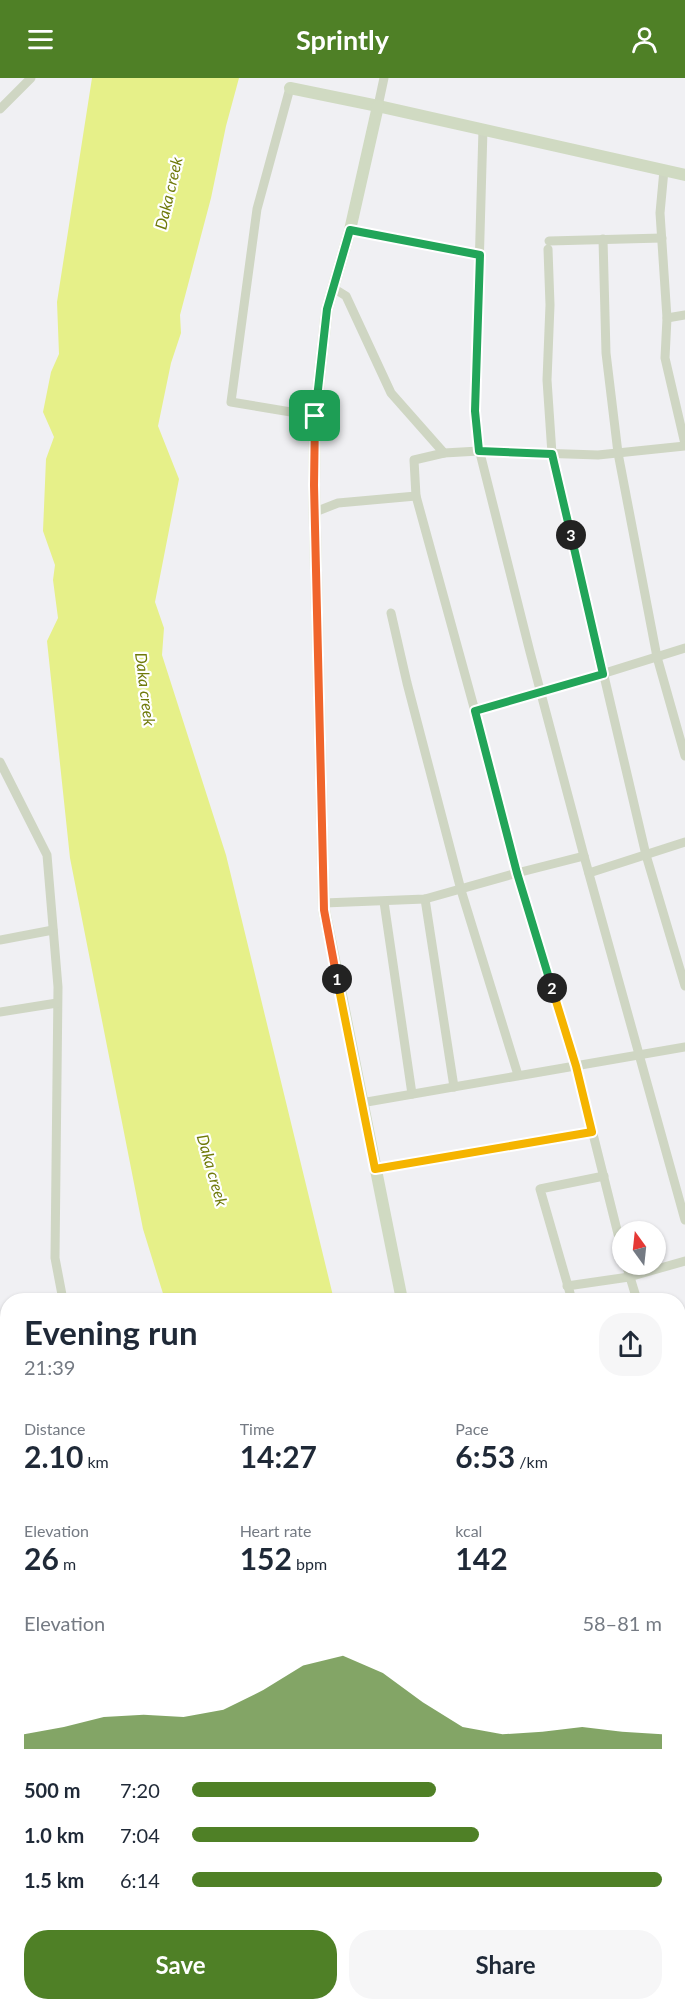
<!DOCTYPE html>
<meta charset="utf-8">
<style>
:root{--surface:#fff;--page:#f6f6f7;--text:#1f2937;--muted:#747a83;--accent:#4f8026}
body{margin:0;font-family:Lato,sans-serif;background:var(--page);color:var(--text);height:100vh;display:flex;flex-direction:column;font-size:22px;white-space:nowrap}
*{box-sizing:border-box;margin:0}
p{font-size:20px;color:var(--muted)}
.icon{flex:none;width:33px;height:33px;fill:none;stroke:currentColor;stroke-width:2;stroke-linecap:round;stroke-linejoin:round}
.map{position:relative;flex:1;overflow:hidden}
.details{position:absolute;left:0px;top:1215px;width:686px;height:718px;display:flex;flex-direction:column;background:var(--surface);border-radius:24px 24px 0 0;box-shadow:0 2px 4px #0004}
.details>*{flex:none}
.needle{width:39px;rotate:345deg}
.controls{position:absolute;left:612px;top:1143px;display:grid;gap:12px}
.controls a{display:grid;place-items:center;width:54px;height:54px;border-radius:50%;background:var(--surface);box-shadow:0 2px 4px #0004;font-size:30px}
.pin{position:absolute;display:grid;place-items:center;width:51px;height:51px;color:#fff;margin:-26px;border-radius:12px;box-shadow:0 3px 9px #0006}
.km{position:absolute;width:30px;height:30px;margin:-15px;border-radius:50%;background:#222;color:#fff;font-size:16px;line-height:30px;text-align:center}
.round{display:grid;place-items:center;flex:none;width:63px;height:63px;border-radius:24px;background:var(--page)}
.summary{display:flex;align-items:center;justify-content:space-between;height:102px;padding:0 24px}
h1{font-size:33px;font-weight:700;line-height:45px}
.metrics{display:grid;grid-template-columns:repeat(3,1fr);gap:9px;height:102px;padding:6px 24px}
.metrics div{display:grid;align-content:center}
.metrics b{font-size:30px;font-weight:700}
.metrics small{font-size:16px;font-weight:400}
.metrics p{font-size:16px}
.chart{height:168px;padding:12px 24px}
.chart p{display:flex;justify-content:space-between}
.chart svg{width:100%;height:108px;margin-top:6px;fill:var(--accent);opacity:.7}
.button{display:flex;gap:12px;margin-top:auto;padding:12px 24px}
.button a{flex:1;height:69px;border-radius:24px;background:var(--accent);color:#fff;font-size:24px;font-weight:700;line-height:69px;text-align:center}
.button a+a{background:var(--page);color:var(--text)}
ul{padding:0 24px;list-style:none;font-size:20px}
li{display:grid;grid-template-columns:96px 72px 1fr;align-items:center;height:45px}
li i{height:15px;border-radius:8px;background:var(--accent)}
header{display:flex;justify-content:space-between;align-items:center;height:78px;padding:0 24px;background:var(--accent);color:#fff;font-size:27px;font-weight:700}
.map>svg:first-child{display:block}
.water{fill:#e6f089}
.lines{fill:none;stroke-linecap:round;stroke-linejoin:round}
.highway-casing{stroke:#94ad71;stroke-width:20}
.street{stroke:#cfd6c3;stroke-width:9}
.secondary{stroke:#d0dac2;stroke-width:12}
.highway{stroke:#a9c186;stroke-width:16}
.highway-bridge-casing{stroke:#94ad71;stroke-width:20;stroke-linecap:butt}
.highway-bridge{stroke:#a9c186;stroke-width:16}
.split-1-casing{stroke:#fff;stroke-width:12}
.split-2-casing{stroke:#fff;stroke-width:12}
.split-3-casing{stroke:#fff;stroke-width:12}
.split-4-casing{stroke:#fff;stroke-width:12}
.split-1{stroke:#f0652b;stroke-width:8}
.split-2{stroke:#f5b400;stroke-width:8}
.split-3{stroke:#22a559;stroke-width:8}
.split-4{stroke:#22a559;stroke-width:8}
.labels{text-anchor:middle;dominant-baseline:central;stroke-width:4.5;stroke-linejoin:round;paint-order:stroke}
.water-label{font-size:16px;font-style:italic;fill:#6f7a0a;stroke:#fff}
</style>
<header><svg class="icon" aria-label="menu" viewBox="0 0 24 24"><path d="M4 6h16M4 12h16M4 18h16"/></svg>Sprintly<svg class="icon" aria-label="person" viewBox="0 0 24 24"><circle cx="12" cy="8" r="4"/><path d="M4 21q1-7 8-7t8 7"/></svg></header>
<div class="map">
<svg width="685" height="1933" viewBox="0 0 685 1933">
<rect width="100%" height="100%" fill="#f0f0f3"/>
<g class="water">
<path d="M92 0H239L226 48 211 120 180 237 181 255 171 285 158 348 179 401 155 524 164 550 162 577 226 777 334 1222H165L143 1151 70 780 47 563 58 540 53 502 55 487 43 453 46 381 54 359 43 334 51 294 59 276 57 224Z"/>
<path d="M397 1926H576L579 1933H399Z"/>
</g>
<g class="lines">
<g class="highway-casing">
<path id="highway" d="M678 1921 685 1918"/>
</g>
<g class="street">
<path d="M290 10 257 131 231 324 315 338"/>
<path d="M378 28 384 0"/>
<path d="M0 31 31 0"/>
<path d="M483 51 475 333 478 367 530 574 584 778 685 1142"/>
<path d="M664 92 660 135 667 240 665 280 685 366"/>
<path d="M350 152 480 177"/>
<path d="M603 161 606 275 618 375 657 579 685 678"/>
<path d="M549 163 662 160"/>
<path d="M548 171 550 227 547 302 552 376 646 777 685 908"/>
<path d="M333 210 346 218 391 315 444 375 479 373 598 377 685 368"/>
<path d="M667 240 685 237"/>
<path d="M444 375 414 382 416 418 475 633 517 795 576 988 622 1172"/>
<path d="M315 434 338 425 416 418"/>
<path d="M391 535 407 605 461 812 518 997"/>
<path d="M475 633 541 615 685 570"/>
<path d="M0 684 47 777 58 909 55 1180 63 1222"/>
<path d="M589 795 685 764"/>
<path d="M425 821 454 1009"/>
<path d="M384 824 412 1016"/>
<path d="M324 825 425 821 517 795 584 778"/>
<path d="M0 862 53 852"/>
<path d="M0 934 57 925"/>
<path d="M361 1025 685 969"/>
<path d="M375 1091 592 1054"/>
<path d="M626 1186 637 1222"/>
<path d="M567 1208 629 1199 685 1183"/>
<path d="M572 1222 540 1111 604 1098"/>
<path d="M678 1321 685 1319"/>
<path d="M678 1369 685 1400"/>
<path d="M678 1444 685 1442"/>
<path d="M678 1584 685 1582"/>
<path d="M678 1709 685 1706"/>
<path d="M323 1926 327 1933"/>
</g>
<g class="secondary">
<path d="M290 10 378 28 685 97"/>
<path d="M378 28 350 152 327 231 315 338 314 407 324 832 402 1222"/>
</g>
<use href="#highway" class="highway"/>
<g class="highway-bridge-casing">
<path id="highway-bridge" d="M639 1933 651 1929"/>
</g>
<use href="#highway-bridge" class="highway-bridge"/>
</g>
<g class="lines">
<g class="split-1-casing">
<path id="split-1" d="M315 338 314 407 324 832 337 901"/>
</g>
<g class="split-2-casing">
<path id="split-2" d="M337 901 375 1091 592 1054 576 988 552 910"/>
</g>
<g class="split-3-casing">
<path id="split-3" d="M552 910 517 795 475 633 603 596 571 457"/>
</g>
<g class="split-4-casing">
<path id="split-4" d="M315 338 327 231 350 152 480 177 475 333 479 373 552 376 571 457"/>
</g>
<use href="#split-1" class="split-1"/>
<use href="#split-2" class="split-2"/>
<use href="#split-3" class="split-3"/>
<use href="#split-4" class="split-4"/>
</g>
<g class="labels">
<g class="water-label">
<text transform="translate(168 115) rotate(-77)">Daka creek</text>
<text transform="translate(146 611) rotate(83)">Daka creek</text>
<text transform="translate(213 1092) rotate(74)">Daka creek</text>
</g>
</g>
</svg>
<div class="controls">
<a><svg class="needle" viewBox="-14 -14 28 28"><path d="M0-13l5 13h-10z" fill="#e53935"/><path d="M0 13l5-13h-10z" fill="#747a83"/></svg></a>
</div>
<div class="pin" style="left:315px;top:338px;background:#1e9e55"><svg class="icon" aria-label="arrive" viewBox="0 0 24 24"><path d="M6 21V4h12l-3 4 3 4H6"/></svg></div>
<b class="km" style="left:337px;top:901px">1</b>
<b class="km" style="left:552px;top:910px">2</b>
<b class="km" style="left:571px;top:457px">3</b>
<section class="details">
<div class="summary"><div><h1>Evening run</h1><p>21:39</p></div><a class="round"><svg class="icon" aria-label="share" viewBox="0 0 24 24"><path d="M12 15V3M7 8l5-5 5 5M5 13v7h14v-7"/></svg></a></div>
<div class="metrics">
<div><p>Distance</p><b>2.10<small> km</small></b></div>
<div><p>Time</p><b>14:27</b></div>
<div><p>Pace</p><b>6:53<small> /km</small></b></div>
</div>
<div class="metrics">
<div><p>Elevation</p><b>26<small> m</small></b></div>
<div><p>Heart rate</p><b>152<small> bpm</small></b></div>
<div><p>kcal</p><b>142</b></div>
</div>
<div class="chart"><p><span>Elevation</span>58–81 m</p>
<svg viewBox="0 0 160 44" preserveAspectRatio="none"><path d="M0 44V38L10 35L20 31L30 30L40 31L50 28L60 20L70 10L80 6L90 13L100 25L110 35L120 38L130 37L140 35L150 37L160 38V44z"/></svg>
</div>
<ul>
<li><b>500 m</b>7:20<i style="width:52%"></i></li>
<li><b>1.0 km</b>7:04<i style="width:61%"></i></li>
<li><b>1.5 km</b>6:14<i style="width:100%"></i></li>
</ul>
<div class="button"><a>Save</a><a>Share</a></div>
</section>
</div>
